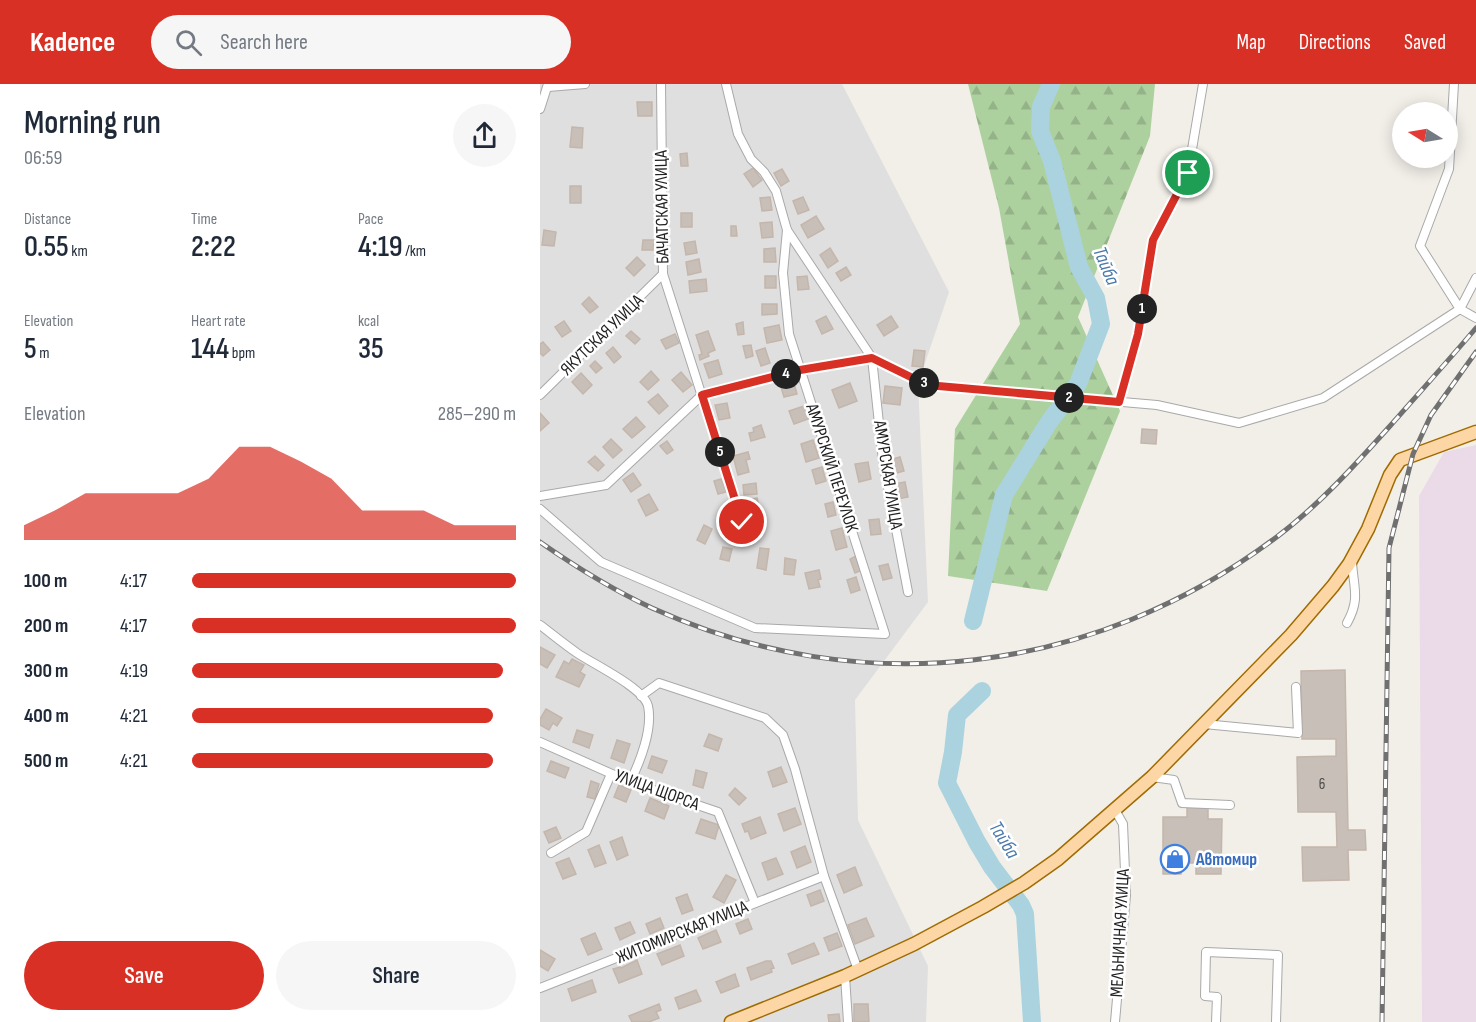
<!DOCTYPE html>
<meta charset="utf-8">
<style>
:root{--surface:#fff;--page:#f6f6f7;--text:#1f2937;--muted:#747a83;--accent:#d93025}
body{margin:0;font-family:"Sofia Sans Condensed",sans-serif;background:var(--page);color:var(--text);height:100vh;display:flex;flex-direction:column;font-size:22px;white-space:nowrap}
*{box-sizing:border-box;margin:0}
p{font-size:20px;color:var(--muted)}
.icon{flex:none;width:33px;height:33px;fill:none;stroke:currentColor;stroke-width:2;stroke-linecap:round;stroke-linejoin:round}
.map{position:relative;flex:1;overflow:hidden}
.details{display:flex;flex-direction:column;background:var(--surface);width:540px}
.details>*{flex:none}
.needle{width:39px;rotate:281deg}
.fabs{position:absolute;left:852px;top:18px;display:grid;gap:12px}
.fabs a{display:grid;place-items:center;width:66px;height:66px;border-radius:50%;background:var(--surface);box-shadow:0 3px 15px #0003;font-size:30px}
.pin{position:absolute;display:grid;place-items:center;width:51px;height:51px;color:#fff;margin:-26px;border:3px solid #fff;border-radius:50%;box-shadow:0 2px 6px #0007}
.km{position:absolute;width:30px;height:30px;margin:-15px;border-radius:50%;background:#222;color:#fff;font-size:16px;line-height:30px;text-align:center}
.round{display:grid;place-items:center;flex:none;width:63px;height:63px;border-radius:32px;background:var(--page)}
.head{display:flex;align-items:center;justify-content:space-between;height:102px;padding:0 24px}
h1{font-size:33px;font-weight:600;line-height:45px}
.figures{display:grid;grid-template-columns:repeat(3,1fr);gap:9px;height:102px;padding:6px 24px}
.figures div{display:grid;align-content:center}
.figures b{font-size:30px;font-weight:600}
.figures small{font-size:16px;font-weight:400}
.figures p{font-size:16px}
.chart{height:168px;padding:12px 24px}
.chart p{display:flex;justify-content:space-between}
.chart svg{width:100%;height:108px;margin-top:6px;fill:var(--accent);opacity:.7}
.cta{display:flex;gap:12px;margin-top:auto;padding:12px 24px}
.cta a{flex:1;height:69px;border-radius:36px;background:var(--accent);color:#fff;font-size:24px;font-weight:600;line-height:69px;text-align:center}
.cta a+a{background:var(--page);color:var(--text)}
ul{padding:0 24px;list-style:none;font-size:20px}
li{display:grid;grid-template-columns:96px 72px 1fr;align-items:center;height:45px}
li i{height:15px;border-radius:8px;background:var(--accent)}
header{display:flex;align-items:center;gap:36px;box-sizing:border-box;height:84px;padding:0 30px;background:var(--accent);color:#fff}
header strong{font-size:28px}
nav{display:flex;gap:33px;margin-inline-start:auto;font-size:21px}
.search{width:420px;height:54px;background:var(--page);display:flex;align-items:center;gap:15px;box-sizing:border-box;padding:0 21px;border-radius:33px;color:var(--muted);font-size:22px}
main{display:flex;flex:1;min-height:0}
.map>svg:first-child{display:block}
.residential{fill:#e0dfdf}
.industrial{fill:#ebdbe8}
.forest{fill:url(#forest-firs)}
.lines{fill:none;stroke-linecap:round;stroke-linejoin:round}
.river{stroke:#aad3df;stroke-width:18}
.building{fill:#c7bfb8;stroke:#c4b6ab;stroke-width:1.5}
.minor-casing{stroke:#a9a9a9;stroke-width:10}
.primary-casing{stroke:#a06b00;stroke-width:15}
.minor{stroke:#fff;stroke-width:8}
.primary{stroke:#fcd6a4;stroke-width:12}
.rail-casing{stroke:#707070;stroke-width:5}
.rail{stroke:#fff;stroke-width:3;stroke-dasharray:9;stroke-linecap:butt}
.route-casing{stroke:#fff;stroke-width:12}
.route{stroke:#d93025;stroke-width:8}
.labels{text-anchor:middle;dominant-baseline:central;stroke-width:5;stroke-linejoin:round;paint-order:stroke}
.number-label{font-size:15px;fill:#4b4948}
.street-label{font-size:18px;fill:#222;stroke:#fff}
.shop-label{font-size:18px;font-weight:bold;fill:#366cbe;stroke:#fff;text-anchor:start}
.water-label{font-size:20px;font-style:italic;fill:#4a7aab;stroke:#fff}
</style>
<header>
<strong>Kadence</strong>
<div class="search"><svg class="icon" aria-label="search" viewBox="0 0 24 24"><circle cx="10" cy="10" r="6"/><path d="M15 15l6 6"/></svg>Search here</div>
<nav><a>Map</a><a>Directions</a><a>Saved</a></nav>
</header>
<main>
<section class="details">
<div class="head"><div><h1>Morning run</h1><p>06:59</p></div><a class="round"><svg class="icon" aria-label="share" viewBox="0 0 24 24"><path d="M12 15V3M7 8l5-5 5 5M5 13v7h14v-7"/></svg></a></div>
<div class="figures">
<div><p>Distance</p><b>0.55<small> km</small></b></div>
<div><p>Time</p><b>2:22</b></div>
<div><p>Pace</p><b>4:19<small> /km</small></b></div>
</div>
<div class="figures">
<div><p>Elevation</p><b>5<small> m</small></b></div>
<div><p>Heart rate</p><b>144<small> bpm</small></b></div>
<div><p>kcal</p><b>35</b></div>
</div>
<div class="chart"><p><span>Elevation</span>285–290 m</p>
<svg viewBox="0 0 160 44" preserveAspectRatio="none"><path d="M0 44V38L10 32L20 25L30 25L40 25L50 25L60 19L70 6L80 6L90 12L100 19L110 32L120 32L130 32L140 38L150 38L160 38V44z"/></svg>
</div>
<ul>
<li><b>100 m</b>4:17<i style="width:100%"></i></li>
<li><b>200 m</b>4:17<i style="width:100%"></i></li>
<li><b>300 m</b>4:19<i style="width:96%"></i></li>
<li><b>400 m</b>4:21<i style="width:93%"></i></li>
<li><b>500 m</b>4:21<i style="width:93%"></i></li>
</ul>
<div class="cta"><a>Save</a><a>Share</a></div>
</section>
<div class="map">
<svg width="936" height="938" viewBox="0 0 936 938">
<defs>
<pattern id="forest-firs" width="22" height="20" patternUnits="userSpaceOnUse" patternTransform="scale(1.5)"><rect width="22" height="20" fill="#add19e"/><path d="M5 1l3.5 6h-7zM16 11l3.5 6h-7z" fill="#95b388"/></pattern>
</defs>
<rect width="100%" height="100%" fill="#f2efe9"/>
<path class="residential" d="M0 0H302L409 208 378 300 388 518 315 616 318 736 388 882 386 938H0Z"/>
<path class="industrial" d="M936 361V938H882L879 412 904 368Z"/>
<path class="forest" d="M428 0H615L610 52 538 233 580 327 507 507 408 492 415 345 480 240 459 124Z"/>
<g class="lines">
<g class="river">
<path d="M433 537 464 411 509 338 538 300 561 240 556 214 539 183 512 77 500 47 501 23 511 0"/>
<path d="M442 607 417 631 413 668 407 699 437 758 452 783 481 821 485 830 492 938"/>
</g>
</g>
<g class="building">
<path d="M97 18H112V32H98Z"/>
<path d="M32 43 43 44 42 64 30 63Z"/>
<path d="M147 69 148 82H141L140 70Z"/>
<path d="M213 84 222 96 213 103 204 90Z"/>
<path d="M242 85 249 97 241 102 234 89Z"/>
<rect x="30" y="102" width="11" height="17"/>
<path d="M230 113 232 126 222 127 220 114Z"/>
<path d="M263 113 269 126 258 130 253 117Z"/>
<rect x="141" y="129" width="11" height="14"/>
<path d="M276 132 284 145 268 154 261 141Z"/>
<path d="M232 138 233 153 222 154 220 139Z"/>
<path d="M191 142H196L197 152H191Z"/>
<path d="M4 146 16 148 14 162 2 161Z"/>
<path d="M103 156H114L113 166H102Z"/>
<path d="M155 157 157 169 146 171 144 159Z"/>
<path d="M235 164 236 178H224V165Z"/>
<path d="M290 164 298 177 288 184 280 171Z"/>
<path d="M97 173 105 181 94 192 86 184Z"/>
<path d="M159 175 161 188 148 191 146 178Z"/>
<path d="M306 183 311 191 301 197 296 189Z"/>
<rect x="225" y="192" width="11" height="12"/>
<path d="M267 192 269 205 258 206 257 193Z"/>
<path d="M166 195 167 207 150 209 149 197Z"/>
<path d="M49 213 58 223 50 229 42 220Z"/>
<path d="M222 220H237V230L222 231Z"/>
<path d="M286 232 293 245 282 250 276 237Z"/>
<path d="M351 232 358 243 344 252 337 241Z"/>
<path d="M24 237 31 247 22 253 15 243Z"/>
<path d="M203 238 204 250 198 251 196 240Z"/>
<path d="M239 241 242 256 227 259 224 244Z"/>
<path d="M91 247 100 255 95 260 86 252Z"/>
<path d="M168 247 175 266 168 269 169 272 160 276 159 271 162 270 156 251Z"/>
<path d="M135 250 139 259 126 265 121 256Z"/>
<path d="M3 258 10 266 3 272 0 269V260Z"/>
<path d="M211 261 213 272 206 274 203 262Z"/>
<path d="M73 263 81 273 74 279 66 269Z"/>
<path d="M225 264 230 279 221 282 216 267Z"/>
<path d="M374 266 385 267 383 283 372 282Z"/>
<path d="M178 276 182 290 169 294 164 280Z"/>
<path d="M55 277 62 284 56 289 50 282Z"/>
<path d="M111 287 119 296 108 306 100 298Z"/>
<path d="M141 288 152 301 143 308 132 296Z"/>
<path d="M41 289 52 301 43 310 32 298Z"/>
<path d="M254 299 257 310 244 313 241 303Z"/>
<path d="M310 299 317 317 299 324 292 306Z"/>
<path d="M345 302 362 304 360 321 343 319Z"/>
<path d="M118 310 128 322 119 330 108 318Z"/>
<path d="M187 319 190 334 179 336 175 321Z"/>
<path d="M264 322 268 335 254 340 249 327Z"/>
<path d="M0 329 9 339 0 347Z"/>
<path d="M96 333 105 343 92 354 83 345Z"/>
<path d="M221 341 225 353 211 357 209 349 214 348 213 344Z"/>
<path d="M602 345 617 346 616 360 601 359Z"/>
<path d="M71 355 82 366 73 374 63 363Z"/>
<path d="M273 356 279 374 266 378 261 360Z"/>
<path d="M127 357 133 366 127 370 120 362Z"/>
<path d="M208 368 210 375 206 376 209 388 198 391 193 372Z"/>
<path d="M55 372 64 381 58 387 48 378Z"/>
<path d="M360 373 364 387 353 390 349 376Z"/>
<path d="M328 378 331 395 319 398 315 380Z"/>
<path d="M282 383 286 397 276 400 272 386Z"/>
<path d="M93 389 101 401 91 408 83 396Z"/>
<path d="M181 395 186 408 178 410 174 397Z"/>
<path d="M365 398 368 413 357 415 355 400Z"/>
<path d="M216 399 217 410 204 411 203 401Z"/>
<path d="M109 410 118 426 106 432 98 416Z"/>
<path d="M217 414 220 427 208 430 205 417Z"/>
<path d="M293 418 296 431 288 433 285 420Z"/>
<path d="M339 435 341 450 331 451 329 436Z"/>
<path d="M164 441 172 445 165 460 157 456Z"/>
<path d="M302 444 307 463 296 466 291 447Z"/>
<path d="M183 463 192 465 189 477 180 475Z"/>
<path d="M220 464 229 465 226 486 217 484Z"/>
<path d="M316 472 322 486 315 489 310 475Z"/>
<path d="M245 474 256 476 254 491 244 490Z"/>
<path d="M348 480 352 494 343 496 339 482Z"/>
<path d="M279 486 281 495 278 496 280 503 269 505 265 489Z"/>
<path d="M316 493 320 506 311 509 307 496Z"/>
<path d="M0 563 15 571 7 584 0 580Z"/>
<path d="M32 575 44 581 40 588 45 591 39 603 16 593 24 577 29 580Z"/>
<path d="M805 586 808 746H825L826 766H808L809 796 763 797 762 763H797L796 728H758L757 673 796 672V655H762L761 587Z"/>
<path d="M6 625 22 634 17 642 13 639 9 646 0 641V635Z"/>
<path d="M37 646 53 651 49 664 33 658Z"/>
<path d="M169 650 182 655 178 667 164 662Z"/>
<path d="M77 656 90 660 84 679 71 674Z"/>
<path d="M112 672 127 677 122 689 108 684Z"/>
<path d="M11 677 29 684 25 694 7 687Z"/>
<path d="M241 683 247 698 233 703 228 688Z"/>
<path d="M156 686 167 689 163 704 153 701Z"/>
<path d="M51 697 59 700 55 715 47 713Z"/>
<path d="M79 701 91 706 86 718 74 713Z"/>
<path d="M195 704 206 714 199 721 189 711Z"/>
<path d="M110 714 129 722 124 735 105 727Z"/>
<path d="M647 723H668V735H682L681 790H656V779H641V790H623V733H647Z"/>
<path d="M255 724 261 740 244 747 238 730Z"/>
<path d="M220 733 226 749 211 755 208 747 205 748 202 740Z"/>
<path d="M161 735 179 741 175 755 156 749Z"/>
<path d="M16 743 21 754 9 759 4 748Z"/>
<path d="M82 753 88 771 77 776 70 758Z"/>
<path d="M59 761 66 779 55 783 48 766Z"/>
<path d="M265 762 271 778 257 784 251 768Z"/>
<path d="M29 774 36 790 23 795 16 779Z"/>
<path d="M236 774 243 790 228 796 222 779Z"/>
<path d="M315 783 322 801 304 809 297 791Z"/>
<path d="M186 791 196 796 184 819 173 813Z"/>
<path d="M280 806 284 817 271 822 267 811Z"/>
<path d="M147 810 153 826 142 830 136 814Z"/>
<path d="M120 834 124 844 110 850 106 840Z"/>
<path d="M326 834 334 852 315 860 308 841Z"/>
<path d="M208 835 212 845 200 850 196 840Z"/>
<path d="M90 838 95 849 80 856 75 844Z"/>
<path d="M176 846 181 858 163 865 158 854Z"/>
<path d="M55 849 62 865 48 871 41 855Z"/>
<path d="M297 849 302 862 289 867 284 854Z"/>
<path d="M274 859 279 870 252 880 248 870Z"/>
<path d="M140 861 144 872 122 881 117 870Z"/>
<path d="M0 866 15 875 8 887 0 882Z"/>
<path d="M97 876 102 890 79 899 73 885 80 883 81 884Z"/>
<path d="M226 877H231L234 884 231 885 232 888 211 896 207 884Z"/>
<path d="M195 890 199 902 181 909 176 898Z"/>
<path d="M52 896 56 908 32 917 28 905Z"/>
<path d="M156 906 161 917 139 925 135 914Z"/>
<path d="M119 920 121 926 116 928 119 934 109 938H92L89 932Z"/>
<path d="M314 920H328L329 938H314Z"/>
<path d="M299 930 300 938H289L288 931Z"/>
</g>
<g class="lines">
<g class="minor-casing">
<g id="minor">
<path d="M121 0 123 190 202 438"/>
<path d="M186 0 198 50 211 75 224 88 236 107 247 146 332 274 387 301 617 321 699 339 783 314 920 225 880 162 909 85 914 0"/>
<path d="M8 3 45 0"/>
<path d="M0 25 8 0"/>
<path d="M936 194 920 225 936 234"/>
<path d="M332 274 343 377 368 508"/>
<path d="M0 311 123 190"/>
<path d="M579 318 598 250 613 156 648 89 663 0"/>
<path d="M0 412 66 401 162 311 260 286 332 274"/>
<path d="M0 425 61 478 215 544 345 550 249 250 243 189 247 146"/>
<path d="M807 539C821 514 813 503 812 477"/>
<path d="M0 541C12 550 24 560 37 569 53 580 104 604 108 622 113 645 100 678 90 698"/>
<path d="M101 612 119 599 225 634 243 651 255 685 284 792 318 886"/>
<path d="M664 640 758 649 756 603"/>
<path d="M0 658 90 698 178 728 215 819"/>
<path d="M612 693 634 696 642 719 690 721"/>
<path d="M11 769 46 748 71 690"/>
<path d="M305 892 308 938"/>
<path d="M0 904 284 792"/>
<path d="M575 938 586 811 583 740 575 726"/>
<path d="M676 938 677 913 665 912 666 868 738 871 736 938"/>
</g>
</g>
<g class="primary-casing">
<path id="primary" d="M191 938 305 892 374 860 443 823 484 799 518 775 612 693 751 551 793 502 809 480 828 445 850 391 860 376 936 348"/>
</g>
<use href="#minor" class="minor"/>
<use href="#primary" class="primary"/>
<g class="rail-casing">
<g id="rail">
<path d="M0 458C36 483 73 506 112 524 322 619 554 591 738 452 780 420 815 381 850 342 879 309 908 277 936 244"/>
<path d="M842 938 849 464 873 370 891 331 936 268"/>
</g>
</g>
<use href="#rail" class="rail"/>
</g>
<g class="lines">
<g class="route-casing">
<path id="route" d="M202 438 162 311 260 286 332 274 387 301 579 318 598 250 613 156 648 89"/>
</g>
<use href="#route" class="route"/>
</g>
<defs>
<g id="shop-ring" transform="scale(1.5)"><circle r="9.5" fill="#fff" stroke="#3f7fe0" stroke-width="1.5"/><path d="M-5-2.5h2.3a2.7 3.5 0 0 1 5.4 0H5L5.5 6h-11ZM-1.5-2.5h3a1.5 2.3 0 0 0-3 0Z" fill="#3f7fe0"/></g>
</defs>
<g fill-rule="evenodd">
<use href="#shop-ring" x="635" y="775"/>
</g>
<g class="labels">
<g class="number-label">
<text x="782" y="700">6</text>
</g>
<g class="street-label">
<text transform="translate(122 123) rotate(-91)">БАЧАТСКАЯ УЛИЦА</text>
<text transform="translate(62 251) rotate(-44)">ЯКУТСКАЯ УЛИЦА</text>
<text transform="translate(292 384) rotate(72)">АМУРСКИЙ ПЕРЕУЛОК</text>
<text transform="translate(348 391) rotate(81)">АМУРСКАЯ УЛИЦА</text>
<text transform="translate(117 706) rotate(20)">УЛИЦА ЩОРСА</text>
<text transform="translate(142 848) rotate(-22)">ЖИТОМИРСКАЯ УЛИЦА</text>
<text transform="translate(580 849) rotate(-87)">МЕЛЬНИЧНАЯ УЛИЦА</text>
</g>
<g class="shop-label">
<text x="656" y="775">Автомир</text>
</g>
<g class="water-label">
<text transform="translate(566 182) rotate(67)">Тайба</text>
<text transform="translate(464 756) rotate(58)">Тайба</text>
</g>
</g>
</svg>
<div class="fabs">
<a><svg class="needle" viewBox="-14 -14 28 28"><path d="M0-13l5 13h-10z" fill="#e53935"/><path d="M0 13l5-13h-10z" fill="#747a83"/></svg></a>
</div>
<div class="pin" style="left:648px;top:89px;background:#1e9e55"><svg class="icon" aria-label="arrive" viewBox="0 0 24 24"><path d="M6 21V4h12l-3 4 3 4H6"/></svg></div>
<div class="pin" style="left:202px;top:438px;background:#d93025"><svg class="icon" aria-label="check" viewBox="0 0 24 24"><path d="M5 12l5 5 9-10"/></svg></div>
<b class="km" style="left:602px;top:225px">1</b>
<b class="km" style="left:529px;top:314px">2</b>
<b class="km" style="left:384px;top:299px">3</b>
<b class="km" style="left:246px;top:290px">4</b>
<b class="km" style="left:180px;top:368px">5</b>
</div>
</main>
